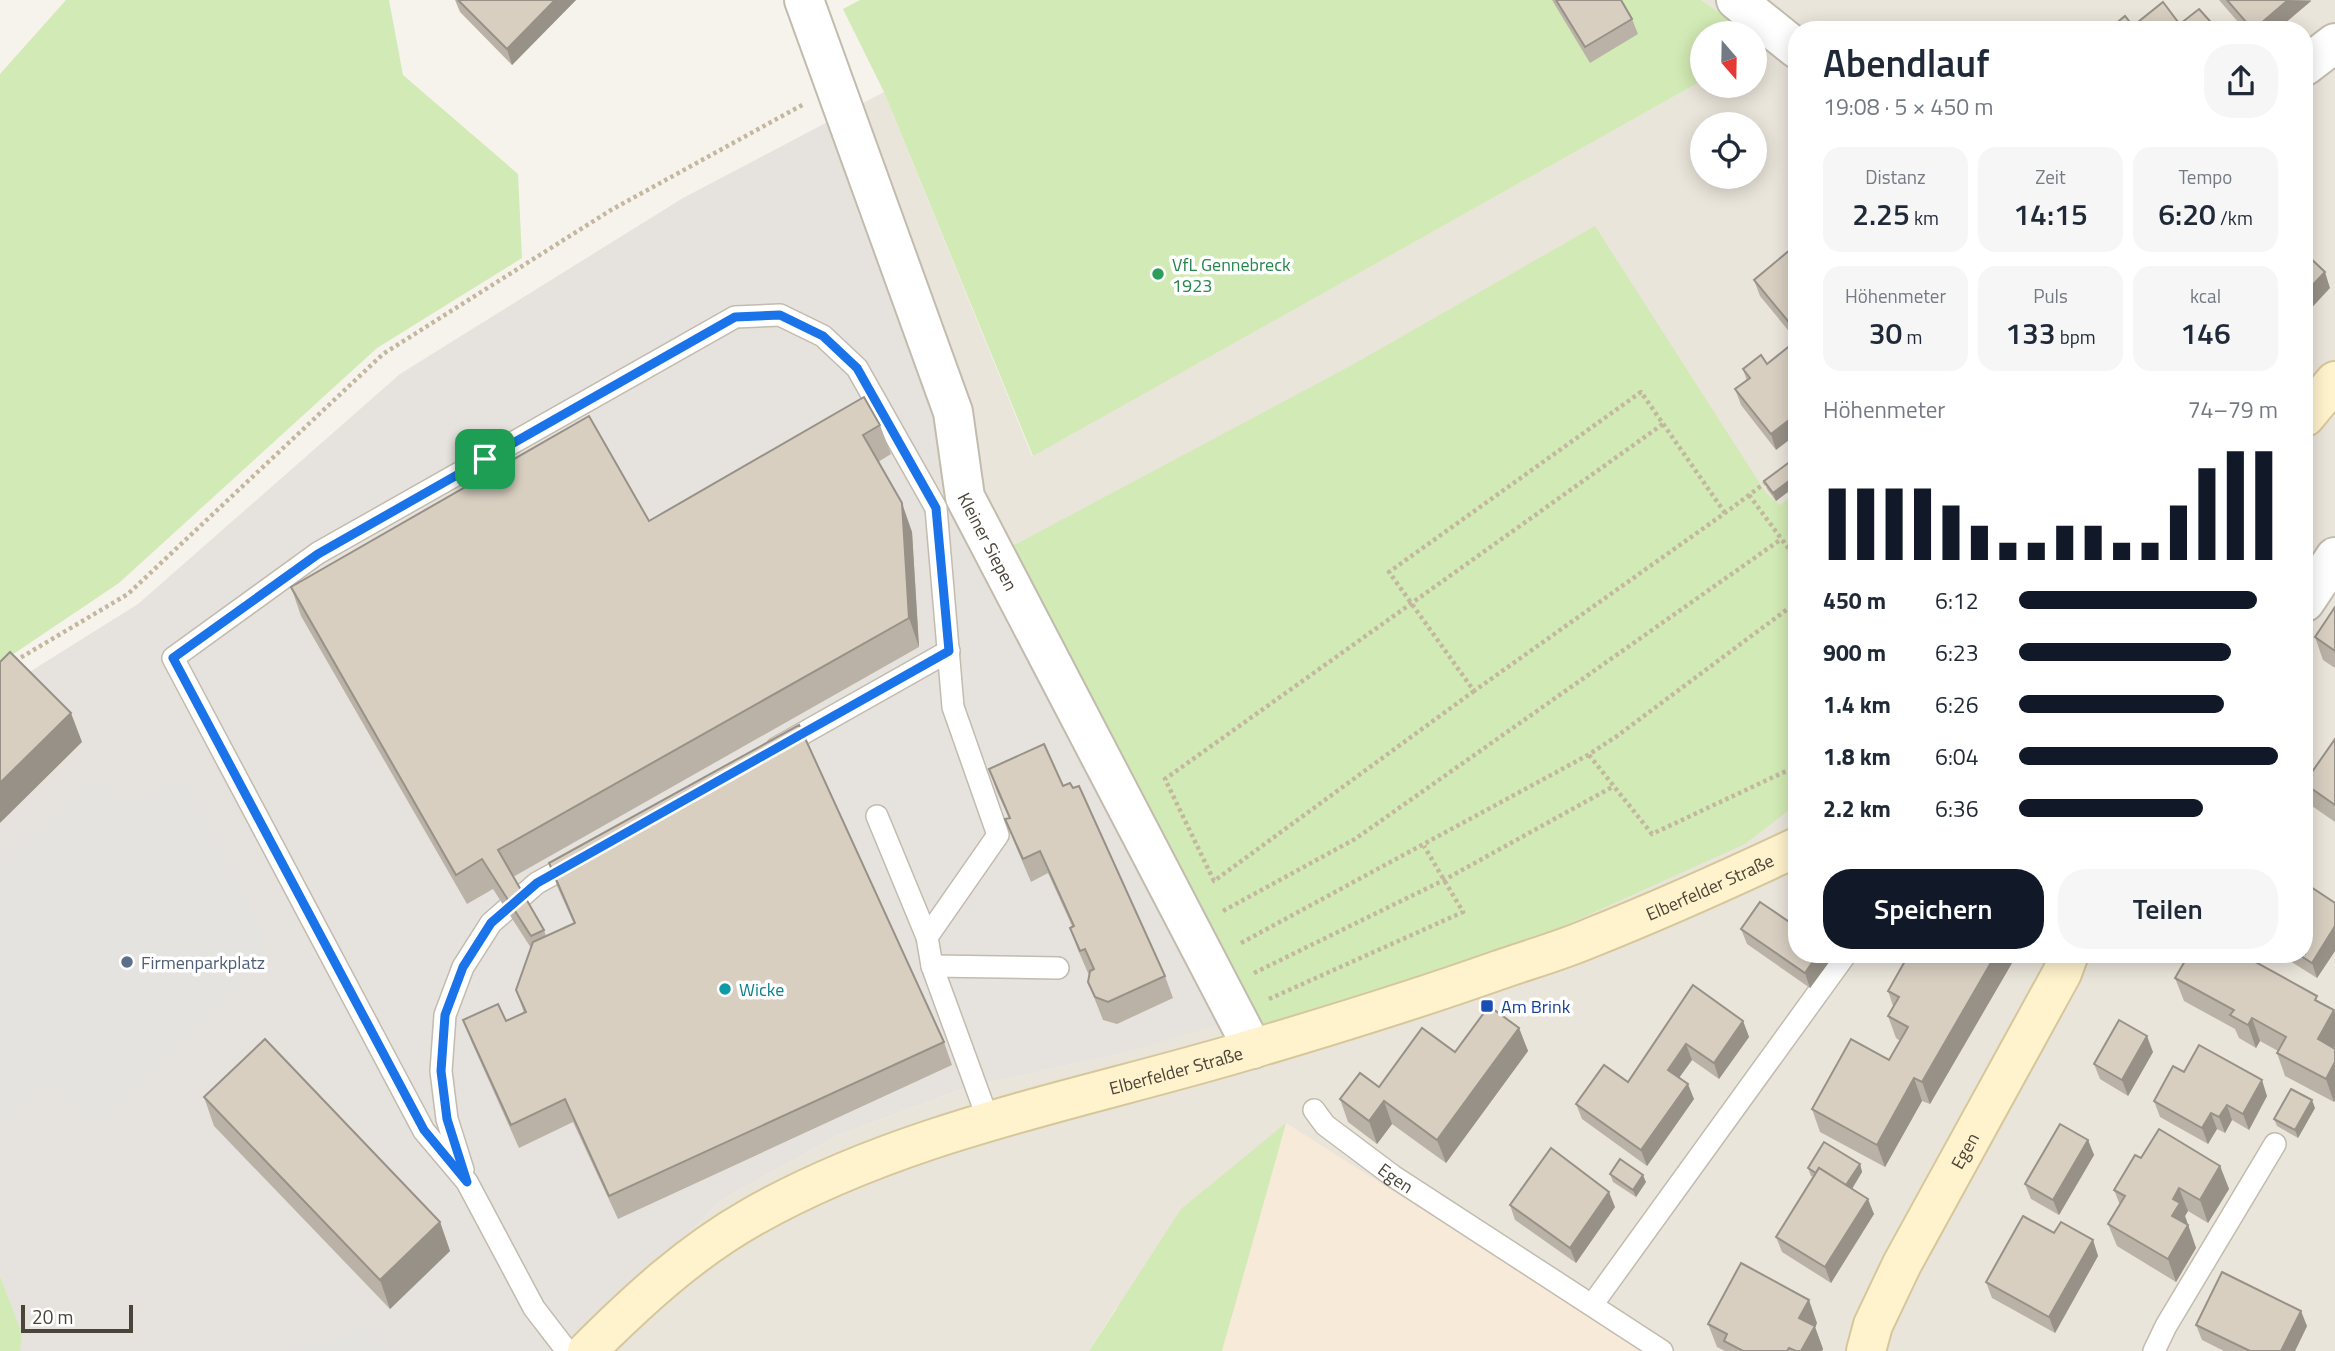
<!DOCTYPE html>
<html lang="de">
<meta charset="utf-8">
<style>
:root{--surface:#fff;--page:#f6f6f7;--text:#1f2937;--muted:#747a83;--accent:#111827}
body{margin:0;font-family:"Titillium Web",sans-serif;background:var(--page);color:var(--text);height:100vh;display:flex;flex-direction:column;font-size:26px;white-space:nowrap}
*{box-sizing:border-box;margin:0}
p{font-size:23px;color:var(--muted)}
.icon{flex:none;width:38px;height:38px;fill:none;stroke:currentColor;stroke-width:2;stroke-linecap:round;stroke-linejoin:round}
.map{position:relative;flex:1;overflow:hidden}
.side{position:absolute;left:1788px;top:21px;width:525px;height:942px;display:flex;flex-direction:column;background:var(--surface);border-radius:28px;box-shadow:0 4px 18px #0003}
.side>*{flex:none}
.needle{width:46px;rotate:160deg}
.fabs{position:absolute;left:1690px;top:21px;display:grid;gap:14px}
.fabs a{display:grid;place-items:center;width:77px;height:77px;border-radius:50%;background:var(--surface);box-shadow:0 4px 18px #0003;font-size:35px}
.scale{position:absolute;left:21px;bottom:18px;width:112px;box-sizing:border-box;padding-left:7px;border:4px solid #4b4439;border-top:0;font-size:19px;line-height:24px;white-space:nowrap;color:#4b4439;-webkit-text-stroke:5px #fff;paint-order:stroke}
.pin{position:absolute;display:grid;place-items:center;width:60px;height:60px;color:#fff;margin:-30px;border-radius:14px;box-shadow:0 4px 10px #0006}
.round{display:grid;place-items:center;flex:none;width:74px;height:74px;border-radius:28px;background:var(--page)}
.head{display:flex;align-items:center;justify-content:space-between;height:119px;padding:0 35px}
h1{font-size:38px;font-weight:600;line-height:52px}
.stats{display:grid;grid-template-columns:repeat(3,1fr);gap:10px;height:119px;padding:7px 35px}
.stats div{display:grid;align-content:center;border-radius:18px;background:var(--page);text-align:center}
.stats b{font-size:30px;font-weight:600}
.stats small{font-size:19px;font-weight:400}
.stats p{font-size:19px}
.chart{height:196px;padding:14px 35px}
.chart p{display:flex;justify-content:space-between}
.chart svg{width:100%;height:126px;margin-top:7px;stroke:var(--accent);stroke-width:6}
.primary-button{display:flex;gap:14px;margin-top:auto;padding:14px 35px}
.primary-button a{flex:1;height:80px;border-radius:28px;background:var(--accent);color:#fff;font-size:28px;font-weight:600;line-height:80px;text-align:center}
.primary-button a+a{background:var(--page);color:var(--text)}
ul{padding:0 35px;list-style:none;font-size:23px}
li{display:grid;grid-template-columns:112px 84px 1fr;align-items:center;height:52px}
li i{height:18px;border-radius:9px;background:var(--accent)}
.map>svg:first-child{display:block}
.residential{fill:#eae5da;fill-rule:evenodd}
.commercial{fill:#f7ead8}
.industrial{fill:#e6e2dd}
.green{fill:#d2eab5}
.parking{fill:#e5e3e0}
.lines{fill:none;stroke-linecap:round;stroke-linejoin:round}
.lane-casing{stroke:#c2bbae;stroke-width:24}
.street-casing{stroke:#c2bbae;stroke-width:42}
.secondary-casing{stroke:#d6c79b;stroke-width:42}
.path{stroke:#c4b79f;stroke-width:4.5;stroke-dasharray:3.5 3.5;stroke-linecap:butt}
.lane{stroke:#fff;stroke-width:21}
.street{stroke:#fff;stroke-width:38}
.secondary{stroke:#fff3cd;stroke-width:38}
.wall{fill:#bab2a6}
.shaded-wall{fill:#979187}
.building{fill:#d8cfc1;stroke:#979187;stroke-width:2}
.route-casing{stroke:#fff;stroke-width:14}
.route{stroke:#1a73e8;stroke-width:9}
.leisure-dot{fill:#2e9e5b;stroke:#fff;stroke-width:2.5}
.service-dot{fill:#5c6f8a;stroke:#fff;stroke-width:2.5}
.culture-dot{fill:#0f9aa8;stroke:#fff;stroke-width:2.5}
.transit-dot{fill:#1a4fb4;stroke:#fff;stroke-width:2.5}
.labels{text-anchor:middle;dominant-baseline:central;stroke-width:7;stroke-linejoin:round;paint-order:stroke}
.leisure-label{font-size:18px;fill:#27864d;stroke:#fff;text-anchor:start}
.street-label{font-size:18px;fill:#4b4439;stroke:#fff}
.service-label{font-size:18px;fill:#4e5e75;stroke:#fff;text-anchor:start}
.culture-label{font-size:18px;fill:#0d838f;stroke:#fff;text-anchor:start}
.transit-label{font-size:18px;fill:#164399;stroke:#fff;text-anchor:start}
</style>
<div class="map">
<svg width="2335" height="1351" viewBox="0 0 2335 1351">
<rect width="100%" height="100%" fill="#f6f3ec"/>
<path class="residential" d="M1701 0H2335V1351H1645L1116 1308 1089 1351H575L720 1201 836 1136 965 1088 1118 1054 950 470 837 117 884 92 1032 456 1703 80V86H1755V50L1765 45ZM1797 30H2305V954H1797ZM1703 124H1755V177H1703Z"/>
<path class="commercial" d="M1286 1123 1645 1351H1222Z"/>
<path class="industrial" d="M837 117 950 470 1228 1022 1118 1054 965 1088 836 1136 720 1201 575 1351H20L21 1334 0 1276V702L31 671 138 604 400 374 683 198Z"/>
<g class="green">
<path d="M66 0H389L403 75 518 174 522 258 377 348 119 583 0 663V74Z"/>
<path d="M860 0H1701L1749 33H1703V80L1033 456 884 92 843 9Z"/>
<path d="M1595 226 1766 493 1780 505 1797 492V804L1745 844 1535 939 1258 1030 1005 550 1352 365Z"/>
<path d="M1286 1123 1222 1351H1089L1181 1209Z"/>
<path d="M0 1276 22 1334 20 1351H0Z"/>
</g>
<g class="parking">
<path d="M100 777 125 808 180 778 266 941 243 982 96 1127 47 1078 0 1119V864Z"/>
<path d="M364 1329 390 1351H295Z"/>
</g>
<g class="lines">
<g class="lane-casing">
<g id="lane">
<path d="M777 748 949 651"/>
<path d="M877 816 927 937 932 966 989 1122"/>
<path d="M932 966 1058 968"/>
<path id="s1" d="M1314 1110 1325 1125 1393 1176 1662 1351"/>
<path d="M463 1170 447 1119 441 1071 445 1015 463 967 491 923 537 883 579 860"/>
<path d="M1592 1305 1846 954"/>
<path d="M567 1351 534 1308 467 1182 424 1131 173 658 318 553 735 317 780 315 823 336 857 368 936 508 953 707 998 835 927 937"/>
<path d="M2154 1351 2166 1326 2275 1144"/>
</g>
</g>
<g class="street-casing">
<g id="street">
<path id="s2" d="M804 0 953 412 965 497 1253 1049"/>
<path d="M1736 0 1797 49"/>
<path d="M2305 66 2335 43"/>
<path d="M2305 602 2335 557"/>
</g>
</g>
<g class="secondary-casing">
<g id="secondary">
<path d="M2305 417 2335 381"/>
<path id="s3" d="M587 1351C637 1301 690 1252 752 1217 907 1129 1086 1099 1255 1048 1336 1024 1417 999 1496 971 1527 960 1560 951 1590 938 1660 910 1729 879 1797 847"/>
<path id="s4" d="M1866 1351 1873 1325 1902 1264 2062 973 2069 954"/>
</g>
</g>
<g class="path">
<path d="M1749 495 1797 560"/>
<path d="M1725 513 1641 392 1389 572 1474 691 1725 513 1769 480"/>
<path d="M15 661 128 594 383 354 611 210 804 104"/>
<path d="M1474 691 1214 881 1165 779 1663 424"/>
<path d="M1589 755 1652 834 1797 766"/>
<path d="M1223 911 1355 839 1780 540"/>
<path d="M1241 943 1588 755 1617 736 1797 602"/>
<path d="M1254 973 1444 880 1614 786"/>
<path d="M1269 999 1463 912 1424 846"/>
</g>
<use href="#lane" class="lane"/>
<use href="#street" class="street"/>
<use href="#secondary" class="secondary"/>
</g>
<g class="wall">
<path d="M455 0H576L512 65 460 12Z"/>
<path d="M1552 0H1621L1632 19 1638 34 1590 63Z"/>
<path d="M2219 0H2311V1L2277 30H2245Z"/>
<path d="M1797 244V341L1760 296 1754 280Z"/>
<path d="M1761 355 1776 450 1741 405 1735 389 1747 381 1743 369Z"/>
<path d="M880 425 891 454 878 462 912 532 919 647 513 877 544 930 546 936 574 924 557 886 549 863 944 1042 952 1065 618 1219 573 1122 519 1148 472 1043 463 1020 506 1021 524 1013 516 990 531 948 493 889 467 904 301 616 291 587 649 521Z"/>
<path d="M1797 469V485L1776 501 1767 489 1764 481Z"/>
<path d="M2335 607V668L2323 660 2315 637Z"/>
<path d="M2335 739V822L2312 806 2305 787V782Z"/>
<path d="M989 769 1063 786 1165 976 1173 998 1117 1024 1103 1020 1088 982 1090 973H1088L1078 950 1070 928 1072 926 1048 873 1031 882 1014 842 1005 819 1009 818 997 792Z"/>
<path d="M2335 903V951L2317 978 2279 954H2305Z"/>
<path d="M1788 921 1835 954 1810 988 1747 944 1741 929Z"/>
<path d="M2012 963 1930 1104 1922 1101 1885 1167 1820 1132 1812 1109 1889 1060 1900 1041 1896 1038 1888 1016 1893 1006 1888 991Z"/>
<path d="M2175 978 2320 1003 2334 1010 2335 1013V1046L2334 1048 2335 1049V1100L2334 1102 2285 1076 2277 1053 2278 1051 2260 1041 2256 1048 2239 1038 2235 1029 2184 1001Z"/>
<path d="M1693 985 1743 1021 1749 1037 1719 1079 1692 1060 1679 1077 1694 1099 1647 1166 1582 1119 1576 1104 1628 1082Z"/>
<path d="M1519 1028 1528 1051 1446 1163 1392 1124 1377 1144 1348 1122 1340 1099 1379 1087 1455 1052Z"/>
<path d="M2153 1052 2128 1096 2100 1079 2094 1064Z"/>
<path d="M2184 1072 2267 1096 2249 1130 2232 1120 2225 1133 2217 1129 2208 1144 2160 1117 2154 1101Z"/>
<path d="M204 1097 440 1222 450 1251 390 1309 214 1126Z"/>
<path d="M2315 1108 2298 1138 2277 1126 2274 1119Z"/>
<path d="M2088 1140 2094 1155 2059 1215 2031 1199 2025 1184Z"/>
<path d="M1860 1164 1862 1172 1852 1189 1874 1214 1831 1283 1782 1252 1776 1237 1814 1177 1811 1176 1808 1168Z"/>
<path d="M2220 1166 2229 1189 2208 1223 2188 1211 2185 1216 2196 1248 2176 1282 2117 1246 2108 1224 2120 1205 2114 1190Z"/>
<path d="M1610 1174 1646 1182 1636 1197 1613 1182Z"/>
<path d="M1510 1205 1615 1207 1576 1263 1515 1220Z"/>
<path d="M2093 1240 2098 1256 2055 1333 1992 1298 1986 1282Z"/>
<path d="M1817 1323 1815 1327 1823 1349 1822 1351H1725L1717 1347 1708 1324Z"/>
<path d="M2196 1325 2307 1326 2295 1351H2224L2202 1340Z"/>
</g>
<g class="shaded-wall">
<path d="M555 0H576L512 65 507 49Z"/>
<path d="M2288 0 2311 1 2277 30H2253Z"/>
<path d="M2325 272 2330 288 2305 315V293Z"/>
<path d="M1797 322V339L1792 326Z"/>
<path d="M1797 414V434L1776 450 1771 434Z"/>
<path d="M1797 475V485L1776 501 1773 493Z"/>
<path d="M902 503 912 532 919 647 909 618Z"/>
<path d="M71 713 82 742 0 823V783Z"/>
<path d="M2335 926V951L2317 978 2312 963Z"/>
<path d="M1818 954H1835L1810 988 1805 973Z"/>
<path d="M1996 954H2009L2012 963 1930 1104 1922 1082Z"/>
<path d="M2334 1010 2335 1013V1046L2326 1062 2318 1039Z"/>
<path d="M2252 1018 2260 1041 2256 1048 2248 1025Z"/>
<path d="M1743 1021 1749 1037 1719 1079 1714 1063Z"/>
<path d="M1519 1028 1528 1051 1446 1163 1437 1140Z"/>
<path d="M2147 1036 2153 1052 2128 1096 2122 1080Z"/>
<path d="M1686 1044 1692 1060 1674 1085 1668 1070Z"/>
<path d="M2335 1062V1100L2334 1102 2326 1079Z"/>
<path d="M1914 1078 1922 1101 1885 1167 1877 1145Z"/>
<path d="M2262 1080 2267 1096 2249 1130 2243 1114Z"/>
<path d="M1688 1084 1694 1099 1647 1166 1641 1150Z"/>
<path d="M2312 1100 2315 1108 2298 1138 2295 1130Z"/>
<path d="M1384 1101 1392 1124 1377 1144 1369 1121Z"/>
<path d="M2227 1105 2232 1120 2225 1133 2219 1117Z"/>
<path d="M2211 1113 2217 1129 2208 1144 2202 1128Z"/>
<path d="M2088 1140 2094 1155 2059 1215 2053 1200Z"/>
<path d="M1860 1164 1862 1172 1847 1197 1844 1189Z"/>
<path d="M2220 1166 2229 1189 2208 1223 2200 1200Z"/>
<path d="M1643 1175 1646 1182 1636 1197 1633 1190Z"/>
<path d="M2179 1188 2188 1211 2185 1216 2196 1248 2176 1282 2168 1259 2173 1199Z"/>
<path d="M1609 1192 1615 1207 1576 1263 1570 1248Z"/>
<path d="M1868 1199 1874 1214 1831 1283 1825 1267Z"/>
<path d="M440 1222 450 1251 390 1309 380 1280Z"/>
<path d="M2093 1240 2098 1256 2055 1333 2049 1317Z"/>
<path d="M1809 1300 1817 1323 1815 1327 1823 1349 1822 1351H1801L1799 1318Z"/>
<path d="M2301 1311 2307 1326 2295 1351H2281Z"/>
</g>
<g class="building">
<path d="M458 0H555L507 49Z"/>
<path d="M1556 0H1621L1632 19 1585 47Z"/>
<path d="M2227 0H2288L2253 30Z"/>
<path d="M2163 2 2184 30H2108L2125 16 2133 26Z"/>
<path d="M2199 9 2218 30H2184L2180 24Z"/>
<path d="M1797 244V322L1792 326 1754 280Z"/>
<path d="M2305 253 2325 272 2305 293Z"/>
<path d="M1792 344 1797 351V414L1771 434 1735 389 1750 378 1743 369 1761 355 1767 364Z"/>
<path d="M864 397 880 425 863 435 902 503 909 618 498 850 544 930 531 936 482 859 456 875 291 587 589 416 649 521Z"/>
<path d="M1791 461 1797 469V475L1773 493 1764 481Z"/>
<path d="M2335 607V651L2315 637Z"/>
<path d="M10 652 71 713 0 783V662Z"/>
<path d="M799 725 944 1042 609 1196 565 1099 511 1125 463 1020 498 1004 506 1021 526 1012 516 990 533 942 575 923 549 863Z"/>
<path d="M2335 739V805L2305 784V782Z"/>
<path d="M1044 744 1063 786 1070 783 1073 788 1079 786 1165 976 1108 1002 1095 997 1088 982 1090 971 1094 969 1085 949 1080 951 1070 928 1074 926 1040 851 1023 859 1005 819 1010 818 989 769Z"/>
<path d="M2305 883 2335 903V926L2312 963 2298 954H2305Z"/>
<path d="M1760 902 1788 921 1797 908V954H1818L1805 973 1741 929Z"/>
<path d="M1909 954H1996L1922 1082 1914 1078 1877 1145 1812 1109 1851 1039 1889 1060 1908 1027 1888 1016 1899 997 1888 991Z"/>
<path d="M2189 954H2241L2317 996 2315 1000 2334 1010 2318 1039 2335 1049V1062L2326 1079 2277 1053 2286 1037 2252 1018 2248 1025 2230 1015 2234 1010 2175 978Z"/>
<path d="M1693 985 1743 1021 1714 1063 1686 1044 1668 1070 1688 1084 1641 1150 1576 1104 1604 1065 1628 1082Z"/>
<path d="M1489 1006 1519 1028 1437 1140 1384 1101 1369 1121 1340 1099 1360 1073 1379 1087 1422 1028 1455 1052Z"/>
<path d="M2119 1020 2147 1036 2122 1080 2094 1064Z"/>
<path d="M265 1039 440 1222 380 1280 204 1097Z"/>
<path d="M2199 1045 2262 1080 2243 1114 2227 1105 2219 1117 2211 1113 2202 1128 2154 1101 2173 1066 2184 1072Z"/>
<path d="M2291 1089 2312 1100 2295 1130 2274 1119Z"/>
<path d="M2060 1124 2088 1140 2053 1200 2025 1184Z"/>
<path d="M2159 1129 2220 1166 2200 1200 2179 1188 2173 1199 2180 1203 2172 1216 2188 1225 2168 1259 2108 1224 2125 1196 2114 1190 2135 1155 2141 1158Z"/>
<path d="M1824 1142 1860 1164 1846 1185 1819 1168 1816 1173 1808 1168Z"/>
<path d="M1551 1148 1609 1192 1570 1248 1510 1205Z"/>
<path d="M1620 1159 1643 1175 1633 1190 1610 1174Z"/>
<path d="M1819 1168 1868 1199 1825 1267 1776 1237Z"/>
<path d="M2023 1216 2054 1233 2061 1222 2093 1240 2049 1317 1986 1282Z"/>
<path d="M1741 1263 1809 1300 1799 1318 1815 1326 1801 1351H1796L1789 1348 1787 1351H1743L1724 1341 1727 1334 1708 1324Z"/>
<path d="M2222 1272 2301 1311 2281 1351H2250L2196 1325Z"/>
</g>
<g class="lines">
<g class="route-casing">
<path id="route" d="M780 315 823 336 857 368 936 508 949 651 537 883 491 923 463 967 445 1015 441 1071 447 1119 467 1182 424 1130 173 658 318 554 735 317Z"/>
</g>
<use href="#route" class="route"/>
</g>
<circle class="leisure-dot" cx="1158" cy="274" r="7"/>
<circle class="service-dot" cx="127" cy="962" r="7"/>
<circle class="culture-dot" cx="725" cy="989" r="7"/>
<rect class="transit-dot" x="1480" y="999" width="14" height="14" rx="3.5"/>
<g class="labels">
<g class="leisure-label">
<text x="1172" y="264">VfL Gennebreck<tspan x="1172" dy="21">1923</tspan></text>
</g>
<g class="street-label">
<text stroke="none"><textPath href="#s2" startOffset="574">Kleiner Siepen</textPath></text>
<text stroke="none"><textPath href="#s3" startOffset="1228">Elberfelder Straße</textPath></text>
<text stroke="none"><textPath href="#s3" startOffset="663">Elberfelder Straße</textPath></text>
<text stroke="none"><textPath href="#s4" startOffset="224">Egen</textPath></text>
<text stroke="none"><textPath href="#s1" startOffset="107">Egen</textPath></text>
</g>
<g class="service-label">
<text x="141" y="962">Firmenparkplatz</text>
</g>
<g class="culture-label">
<text x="739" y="989">Wicke</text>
</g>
<g class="transit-label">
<text x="1501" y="1006">Am Brink</text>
</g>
</g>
</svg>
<div class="fabs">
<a><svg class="needle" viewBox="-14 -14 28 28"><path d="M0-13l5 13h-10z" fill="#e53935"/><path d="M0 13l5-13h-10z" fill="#747a83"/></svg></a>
<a><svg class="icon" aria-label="locate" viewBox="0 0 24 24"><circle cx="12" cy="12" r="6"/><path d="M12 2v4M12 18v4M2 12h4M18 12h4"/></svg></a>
</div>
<div class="scale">20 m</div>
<div class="pin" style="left:485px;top:459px;background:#1e9e55"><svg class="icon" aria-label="arrive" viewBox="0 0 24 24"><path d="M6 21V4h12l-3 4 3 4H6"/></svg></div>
<section class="side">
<div class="head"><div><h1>Abendlauf</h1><p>19:08 · 5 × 450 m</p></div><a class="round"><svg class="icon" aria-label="share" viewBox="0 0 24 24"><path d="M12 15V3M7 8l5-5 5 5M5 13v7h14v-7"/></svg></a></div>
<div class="stats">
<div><p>Distanz</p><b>2.25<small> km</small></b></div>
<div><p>Zeit</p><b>14:15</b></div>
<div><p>Tempo</p><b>6:20<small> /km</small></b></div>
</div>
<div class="stats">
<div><p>Höhenmeter</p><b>30<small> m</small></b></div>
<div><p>Puls</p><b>133<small> bpm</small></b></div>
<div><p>kcal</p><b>146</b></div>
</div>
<div class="chart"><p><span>Höhenmeter</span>74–79 m</p>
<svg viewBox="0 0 160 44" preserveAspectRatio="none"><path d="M5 44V19M15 44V19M25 44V19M35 44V19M45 44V25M55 44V32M65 44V38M75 44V38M85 44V32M95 44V32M105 44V38M115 44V38M125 44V25M135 44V12M145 44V6M155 44V6"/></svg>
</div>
<ul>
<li><b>450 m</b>6:12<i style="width:92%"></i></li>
<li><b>900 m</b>6:23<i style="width:82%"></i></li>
<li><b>1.4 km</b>6:26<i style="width:79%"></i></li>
<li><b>1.8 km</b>6:04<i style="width:100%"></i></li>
<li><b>2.2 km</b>6:36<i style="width:71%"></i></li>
</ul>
<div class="primary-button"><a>Speichern</a><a>Teilen</a></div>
</section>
</div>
